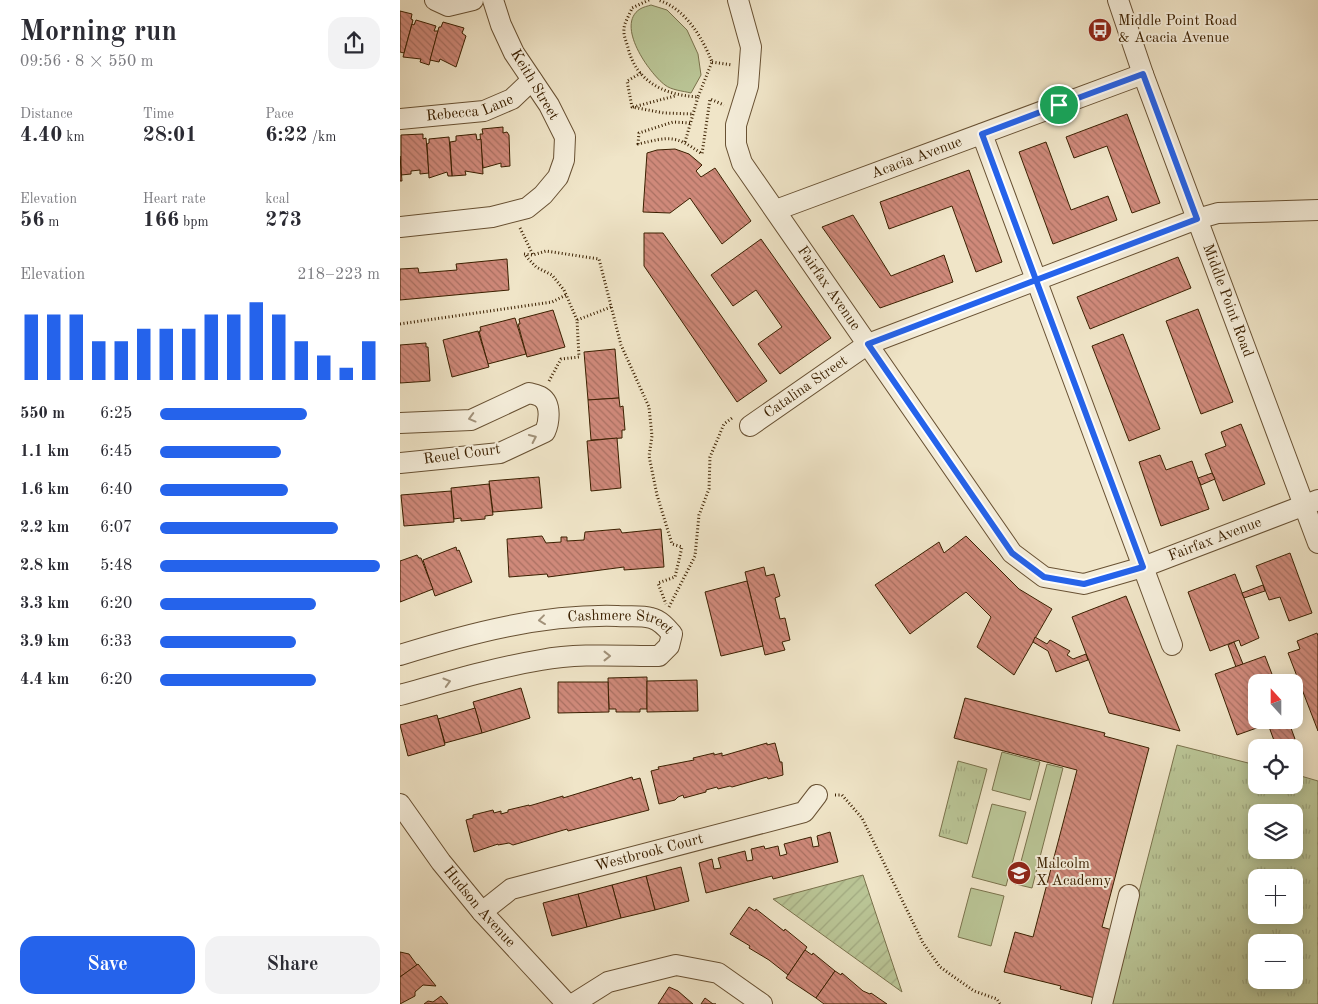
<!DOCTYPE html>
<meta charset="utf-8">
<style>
:root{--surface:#fff;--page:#f2f2f3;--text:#2b2b33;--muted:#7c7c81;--accent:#2563eb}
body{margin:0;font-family:"Old Standard TT",serif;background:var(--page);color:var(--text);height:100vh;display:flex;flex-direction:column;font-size:19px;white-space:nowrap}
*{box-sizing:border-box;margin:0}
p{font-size:16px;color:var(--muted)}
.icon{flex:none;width:28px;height:28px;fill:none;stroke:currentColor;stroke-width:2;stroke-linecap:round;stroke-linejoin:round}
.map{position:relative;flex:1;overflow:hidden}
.drawer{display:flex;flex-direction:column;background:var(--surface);width:400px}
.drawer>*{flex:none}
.needle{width:32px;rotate:339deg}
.tools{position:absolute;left:848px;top:674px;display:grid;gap:10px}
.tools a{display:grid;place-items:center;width:55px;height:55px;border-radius:10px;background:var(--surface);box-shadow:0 2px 12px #0003;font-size:25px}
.pin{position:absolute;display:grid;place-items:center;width:42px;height:42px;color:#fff;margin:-21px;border:2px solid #fff;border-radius:50%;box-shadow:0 1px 5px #0007}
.round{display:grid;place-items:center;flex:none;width:52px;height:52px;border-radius:15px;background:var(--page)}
.overview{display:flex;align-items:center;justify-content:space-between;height:85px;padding:0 20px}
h1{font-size:28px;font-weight:700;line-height:38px}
.metrics{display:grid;grid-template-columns:repeat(3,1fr);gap:8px;height:85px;padding:5px 20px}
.metrics div{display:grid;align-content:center}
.metrics b{font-size:21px;font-weight:700}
.metrics small{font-size:14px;font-weight:400}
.metrics p{font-size:14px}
.chart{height:140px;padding:10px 20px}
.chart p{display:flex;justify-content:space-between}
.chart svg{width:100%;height:90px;margin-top:5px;stroke:var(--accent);stroke-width:6}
.action{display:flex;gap:10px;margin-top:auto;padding:10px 20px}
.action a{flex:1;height:58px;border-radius:15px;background:var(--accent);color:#fff;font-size:20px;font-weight:700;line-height:58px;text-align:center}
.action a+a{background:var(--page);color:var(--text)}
ul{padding:0 20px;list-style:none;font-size:16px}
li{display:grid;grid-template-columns:80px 60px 1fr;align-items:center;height:38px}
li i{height:12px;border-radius:6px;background:var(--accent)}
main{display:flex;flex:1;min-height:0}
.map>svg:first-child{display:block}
.grass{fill:#bac596;stroke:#7a724c}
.park{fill:url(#park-tufts);stroke:#7a724c;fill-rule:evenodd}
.garden{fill:url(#garden-furrows);stroke:#7a724c}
.building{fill:url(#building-back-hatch);stroke:#3b2001}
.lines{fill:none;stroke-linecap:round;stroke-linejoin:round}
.minor-casing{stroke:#685133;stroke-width:22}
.path{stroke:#3b2001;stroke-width:3;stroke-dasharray:1 2.5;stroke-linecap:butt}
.minor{stroke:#f5eedb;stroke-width:20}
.oneway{stroke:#a19179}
.route-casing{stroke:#fff;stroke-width:10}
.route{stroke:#2563eb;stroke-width:6}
.labels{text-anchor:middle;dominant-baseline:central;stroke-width:4;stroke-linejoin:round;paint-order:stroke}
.poi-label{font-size:15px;fill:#3b2001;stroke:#f5eedb;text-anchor:start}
.street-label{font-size:15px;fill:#3b2001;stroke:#f5eedb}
</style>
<main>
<section class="drawer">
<div class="overview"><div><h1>Morning run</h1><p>09:56 · 8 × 550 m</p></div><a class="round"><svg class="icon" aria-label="share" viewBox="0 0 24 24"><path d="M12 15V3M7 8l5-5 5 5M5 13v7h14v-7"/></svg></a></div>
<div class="metrics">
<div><p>Distance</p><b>4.40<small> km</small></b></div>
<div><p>Time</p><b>28:01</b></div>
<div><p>Pace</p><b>6:22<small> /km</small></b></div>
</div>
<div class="metrics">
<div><p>Elevation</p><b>56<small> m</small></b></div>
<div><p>Heart rate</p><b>166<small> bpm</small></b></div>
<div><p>kcal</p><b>273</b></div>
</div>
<div class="chart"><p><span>Elevation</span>218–223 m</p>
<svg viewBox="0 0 160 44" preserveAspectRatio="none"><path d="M5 44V12M15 44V12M25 44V12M35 44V25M45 44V25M55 44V19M65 44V19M75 44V19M85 44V12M95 44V12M105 44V6M115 44V12M125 44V25M135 44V32M145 44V38M155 44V25"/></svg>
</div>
<ul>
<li><b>550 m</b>6:25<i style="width:67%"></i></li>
<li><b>1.1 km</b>6:45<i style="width:55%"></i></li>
<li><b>1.6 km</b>6:40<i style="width:58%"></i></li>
<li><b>2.2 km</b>6:07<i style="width:81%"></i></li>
<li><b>2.8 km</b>5:48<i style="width:100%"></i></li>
<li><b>3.3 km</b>6:20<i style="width:71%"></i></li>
<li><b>3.9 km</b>6:33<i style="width:62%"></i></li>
<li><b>4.4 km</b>6:20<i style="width:71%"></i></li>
</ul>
<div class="action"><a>Save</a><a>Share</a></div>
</section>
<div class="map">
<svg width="918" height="1004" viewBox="0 0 918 1004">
<defs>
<pattern id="park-tufts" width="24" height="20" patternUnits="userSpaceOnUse" patternTransform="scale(1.25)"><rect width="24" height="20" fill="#bac596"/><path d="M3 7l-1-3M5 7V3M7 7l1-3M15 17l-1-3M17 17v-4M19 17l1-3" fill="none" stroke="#a1a980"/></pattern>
<pattern id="garden-furrows" width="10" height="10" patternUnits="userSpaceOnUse" patternTransform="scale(1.25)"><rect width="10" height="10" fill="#bac596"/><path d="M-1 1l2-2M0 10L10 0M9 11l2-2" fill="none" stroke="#a1a980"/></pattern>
<pattern id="building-back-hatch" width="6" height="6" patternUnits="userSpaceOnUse" patternTransform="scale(1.25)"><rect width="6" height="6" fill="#cf897a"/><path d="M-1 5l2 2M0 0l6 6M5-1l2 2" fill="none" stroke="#a97062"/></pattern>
</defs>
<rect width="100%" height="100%" fill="#f0e5c8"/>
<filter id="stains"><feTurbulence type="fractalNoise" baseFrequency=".004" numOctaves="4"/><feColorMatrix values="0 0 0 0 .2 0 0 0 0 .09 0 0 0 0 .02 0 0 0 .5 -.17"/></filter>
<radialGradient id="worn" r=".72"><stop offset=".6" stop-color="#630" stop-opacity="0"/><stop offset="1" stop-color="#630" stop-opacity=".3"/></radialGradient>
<g class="grass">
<path d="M251 5 267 10 287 30 298 54 301 75 291 93C283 91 271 90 265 85 249 73 215 25 240 9 243 7 248 6 251 5Z"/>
<path d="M602 752 640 762 630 800 592 790Z"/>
<path d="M647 764 663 768 632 888 615 884Z"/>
<path d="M592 804 626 812 606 886 572 877Z"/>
<path d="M571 888 604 896 591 946 558 937Z"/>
</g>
<g class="park">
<path d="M777 745 856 765V785H894V774L918 781V1004H710ZM856 812H894V850H856ZM856 878H894V915H856ZM856 942H894V980H856Z"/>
<path d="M558 761 587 769 567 844 539 836Z"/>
</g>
<path class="garden" d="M463 875 502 992 373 899Z"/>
<g class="building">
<path d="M0 11 12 14 11 19 13 20 4 53 0 52Z"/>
<path d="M16 20 36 26 34 31H38L29 65 20 62 21 59 3 57 12 24 14 25Z"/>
<path d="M43 22 64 28 62 33 66 36 56 67 40 59 39 62 30 60 39 27H41Z"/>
<path d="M727 114 760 203 732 213 707 146 674 158 666 137Z"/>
<path d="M103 127V133L107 132 109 135 110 166 101 167V163L83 168 80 134H83L82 129Z"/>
<path d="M23 134V139L26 138 29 173 20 174V170L11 171V174L1 175V135Z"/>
<path d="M76 134 77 140 81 139 83 174 65 171 66 175 52 176 50 142 56 141V136Z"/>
<path d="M49 137 52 176H48L47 172 29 178 27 144 29 143V139Z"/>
<path d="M646 142 671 210 708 196 717 220 653 244 619 152Z"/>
<path d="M275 149 289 154 302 165 296 171 301 177 315 168 351 221 322 244 290 198 270 213 243 212 247 153 257 150Z"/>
<path d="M0 156 2 181H0Z"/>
<path d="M569 170 602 262 576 272 552 206 489 229 480 202Z"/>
<path d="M453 215 491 276 544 255 553 282 480 308 422 227Z"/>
<path d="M244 233H263L367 381 337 402 244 266Z"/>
<path d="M361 239 431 338 380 374 358 344 382 327 356 290 333 306 311 275Z"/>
<path d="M778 257 791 288 690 329 677 297Z"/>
<path d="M107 259 109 290 0 300V269L18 268 19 273 57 270 56 264Z"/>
<path d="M798 309 833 402 801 414 766 321Z"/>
<path d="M153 310 165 347 127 357 118 324H120L119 319Z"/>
<path d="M115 318 126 354 88 364 79 331H81L80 327Z"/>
<path d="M78 331 89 367 52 377 43 340Z"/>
<path d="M723 334 760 429 729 441 692 346Z"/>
<path d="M26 343V347H28L30 381 0 383V345Z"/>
<path d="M215 349 219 398 188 400 184 352Z"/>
<path d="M219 398 220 407 223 406 225 430H222V438L191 440 188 400Z"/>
<path d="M841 424 865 484 823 501 805 454 826 446 821 432Z"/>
<path d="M217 438 221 488 191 491 187 441Z"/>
<path d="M760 455 766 470 792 461 809 509 761 526 739 462Z"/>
<path d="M812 473 815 479 801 485 798 478Z"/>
<path d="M139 477 142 508 93 512 89 481Z"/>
<path d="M89 484 93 515 85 516V519L61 521V518L54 519 51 488Z"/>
<path d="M51 491 54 522 4 526 1 495Z"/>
<path d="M220 529 222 533 261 529 264 567 224 570V567L148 577 147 574 109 577 107 539 142 536 146 543 161 542V537H167V541L184 540 185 532Z"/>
<path d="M566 536 619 589 652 609 614 675 577 647 591 617 566 592 510 634 475 585 539 542 544 553Z"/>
<path d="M56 547 57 551 59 550 72 582 35 596 23 560Z"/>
<path d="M890 553 912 613 889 621 880 597 869 600 856 566Z"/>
<path d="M17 555 19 558H21L33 589 0 602V561Z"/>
<path d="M364 567 366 576 374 574 380 596 375 598 380 619 385 618 390 640 382 642 385 650 365 655 345 572Z"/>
<path d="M835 574 859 638 841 646 839 640 810 651 788 592Z"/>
<path d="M347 581 363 646 321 656 305 592Z"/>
<path d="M863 585 865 591 844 598 842 593Z"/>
<path d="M726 596 780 731 709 713 672 617Z"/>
<path d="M917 633 918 636V731L888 653 900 649 897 641Z"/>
<path d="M635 637 647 644 650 640 670 651 667 655 673 659 686 654 688 660 656 672 648 651 633 642Z"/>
<path d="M834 642 843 664 836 667 828 645Z"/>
<path d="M865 656 875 682H856V720H888L895 739 876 746 868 724 837 735 815 674Z"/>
<path d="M247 677V709H240V712H216V709H209L208 678Z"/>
<path d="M297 680 298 711 247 712V681Z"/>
<path d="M158 682H208L209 712 158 713Z"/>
<path d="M121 688 130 718 82 733 73 702Z"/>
<path d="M565 698 705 733 704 736 749 748 702 927 712 930 695 998 660 989 661 986 604 972 615 932 633 937 677 770 554 738Z"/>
<path d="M75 708 82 733 45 743 38 719Z"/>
<path d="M37 715 45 745 8 756 0 725Z"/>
<path d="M367 743V745L375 743 380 762H382L383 775 368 779 367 777 332 787 330 786 318 789 317 787 306 790V792L284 798 283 795 278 797 275 800 259 804 251 771 259 769 258 767 294 760 293 758 314 753V755L322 753V756Z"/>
<path d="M232 777 233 780 240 778 249 810 168 831 167 829 113 845 109 843 98 845V844L74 852 66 820 73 818V815L93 810 94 813 101 811V814L108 812V810L129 805V806L163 796V798Z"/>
<path d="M430 832 438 862 373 879 372 876 306 893 299 863 312 859 314 869 321 868 318 858 345 851 347 861 353 860 351 849 364 846 365 849 378 846 380 856 387 854 384 844 411 837 413 847 419 846 417 836Z"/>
<path d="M281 867 289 901 255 910 246 876Z"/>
<path d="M246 876 255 910 221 918 212 885Z"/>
<path d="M212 885 221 918 187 927 178 894Z"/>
<path d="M178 894 187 927 152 936 143 903Z"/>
<path d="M349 907 355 911 356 909 384 931 385 929 407 947 388 975 369 960 349 948 350 946 330 934Z"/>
<path d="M405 950 412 955 413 953 435 971 416 998 386 978Z"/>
<path d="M0 952 9 954 17 965 0 977Z"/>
<path d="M18 964 36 986 23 985 15 992V996L0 1004V977Z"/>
<path d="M435 971 441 975 442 973 463 991 470 994 471 993 487 1004H424L416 998Z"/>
<path d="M269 987 278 991 293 1004H258Z"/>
<path d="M41 996 48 1004H24L28 1001 33 1002Z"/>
<path d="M305 998 313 1004H316H301Z"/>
</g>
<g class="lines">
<g class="minor-casing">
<g id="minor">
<path d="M35 0 48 6 73 0"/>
<path id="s1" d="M338 0 351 47 348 86 336 125V144L342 163 612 553 644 577 684 584 743 567 918 500"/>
<path id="s2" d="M718 0 743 74 918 543"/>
<path id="s3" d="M0 119 84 111 112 99 132 80"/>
<path d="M582 134 772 645"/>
<path id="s4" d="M376 210 743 74"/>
<path d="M0 227 92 217 127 208 143 195 158 177 164 160 165 137 149 105 114 53 101 25 93 0"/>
<path d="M0 423 71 420 129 393C132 394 138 395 141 397 152 404 149 423 145 432L100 453 0 463"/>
<path id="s5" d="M350 426 468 344 797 219 818 213 918 210"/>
<path id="s6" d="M0 655C71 633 142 614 217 616 227 617 241 615 251 618 260 620 266 627 272 634L269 646 259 656C220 656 179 653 141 660 93 668 47 682 0 695"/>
<path id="s7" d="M0 804 41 862 82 912 167 1004"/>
<path id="s8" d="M82 912 111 889 404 812 417 795"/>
<path d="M173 1004 208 982 276 965 318 973 362 1004"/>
<path d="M702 1004 729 895"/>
</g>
</g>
<g class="path">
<path d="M249 0 232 8C230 14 224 23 224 29 223 35 227 43 228 48 237 83 265 95 298 97L312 62C302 37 285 8 258 0"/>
<path d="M312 62 332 65"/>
<path d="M241 73 227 81 232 107 264 113 292 114"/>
<path d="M233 107 275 96"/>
<path d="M290 123 273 122 239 133 238 144C270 137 274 134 302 154L310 99 324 105"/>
<path d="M285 142 298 97"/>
<path d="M120 228 133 255"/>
<path d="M177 320 164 290 152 275 136 267 124 254 133 255 146 251 199 259 221 345 249 407 252 436 249 456 257 495 272 544 282 547 275 577 258 583 266 604"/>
<path d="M0 324 152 302 166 295"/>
<path d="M149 381 161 359 179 357 177 320 211 307"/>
<path d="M269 607 295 556 299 515 309 489 310 457 324 424 332 418"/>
<path d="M435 795H442L462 818 523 943 540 967 574 991 597 999 600 1004"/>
</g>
<use href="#minor" class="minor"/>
</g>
<defs><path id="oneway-chevron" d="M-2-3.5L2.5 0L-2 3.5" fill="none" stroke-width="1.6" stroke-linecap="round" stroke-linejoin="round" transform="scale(1.25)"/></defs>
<g class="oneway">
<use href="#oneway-chevron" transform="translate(72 418) rotate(165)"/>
<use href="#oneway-chevron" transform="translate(133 438) rotate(-25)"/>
<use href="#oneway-chevron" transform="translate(142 620) rotate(173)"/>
<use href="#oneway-chevron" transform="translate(207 656)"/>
<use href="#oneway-chevron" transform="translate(47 682) rotate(-16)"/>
</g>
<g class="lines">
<g class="route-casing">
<path id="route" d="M659 105 582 134 636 280 468 344 612 553 644 577 684 584 743 567 636 280 797 219 743 74 659 105"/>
</g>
<use href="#route" class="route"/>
</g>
<defs>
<g id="bus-disc" transform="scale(1.25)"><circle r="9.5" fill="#8f2418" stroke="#f5eedb"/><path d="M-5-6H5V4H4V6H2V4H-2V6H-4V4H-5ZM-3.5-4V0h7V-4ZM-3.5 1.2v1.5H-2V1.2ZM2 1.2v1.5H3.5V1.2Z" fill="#fff"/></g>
<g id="school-disc" transform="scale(1.25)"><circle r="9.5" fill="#8f2418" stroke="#f5eedb"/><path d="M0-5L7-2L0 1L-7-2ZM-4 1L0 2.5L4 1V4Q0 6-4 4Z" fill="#fff"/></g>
</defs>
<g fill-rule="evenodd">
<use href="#bus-disc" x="700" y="30"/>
<use href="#school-disc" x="619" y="873"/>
</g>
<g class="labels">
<g class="poi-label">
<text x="718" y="21">Middle Point Road<tspan x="718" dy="17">&amp; Acacia Avenue</tspan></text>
<text x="636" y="864">Malcolm<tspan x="636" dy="17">X Academy</tspan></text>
</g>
<g class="street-label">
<text transform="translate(134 85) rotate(59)">Keith Street</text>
<text stroke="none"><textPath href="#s3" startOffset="71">Rebecca Lane</textPath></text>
<text stroke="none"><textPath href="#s4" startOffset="150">Acacia Avenue</textPath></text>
<text stroke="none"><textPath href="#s1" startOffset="320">Fairfax Avenue</textPath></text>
<text stroke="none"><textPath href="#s2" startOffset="320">Middle Point Road</textPath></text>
<text stroke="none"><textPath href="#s5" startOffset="68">Catalina Street</textPath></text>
<text transform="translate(62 455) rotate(-8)">Reuel Court</text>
<text stroke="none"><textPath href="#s1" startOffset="861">Fairfax Avenue</textPath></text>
<text stroke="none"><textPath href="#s6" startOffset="226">Cashmere Street</textPath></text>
<text stroke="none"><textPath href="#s8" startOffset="180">Westbrook Court</textPath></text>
<text stroke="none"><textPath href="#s7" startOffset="130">Hudson Avenue</textPath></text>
</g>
</g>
<rect width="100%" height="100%" filter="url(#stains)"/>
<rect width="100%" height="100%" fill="url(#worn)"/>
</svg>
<div class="tools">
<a><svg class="needle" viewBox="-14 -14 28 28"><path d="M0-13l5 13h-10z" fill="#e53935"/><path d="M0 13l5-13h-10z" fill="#7c7c81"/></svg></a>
<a><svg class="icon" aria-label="locate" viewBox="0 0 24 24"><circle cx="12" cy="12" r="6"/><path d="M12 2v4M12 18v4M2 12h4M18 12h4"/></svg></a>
<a><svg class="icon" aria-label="layers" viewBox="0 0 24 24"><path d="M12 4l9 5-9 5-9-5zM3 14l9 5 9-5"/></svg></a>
<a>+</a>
<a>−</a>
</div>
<div class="pin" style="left:659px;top:105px;background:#1e9e55"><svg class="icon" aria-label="arrive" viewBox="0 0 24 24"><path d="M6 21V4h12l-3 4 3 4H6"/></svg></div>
</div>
</main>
